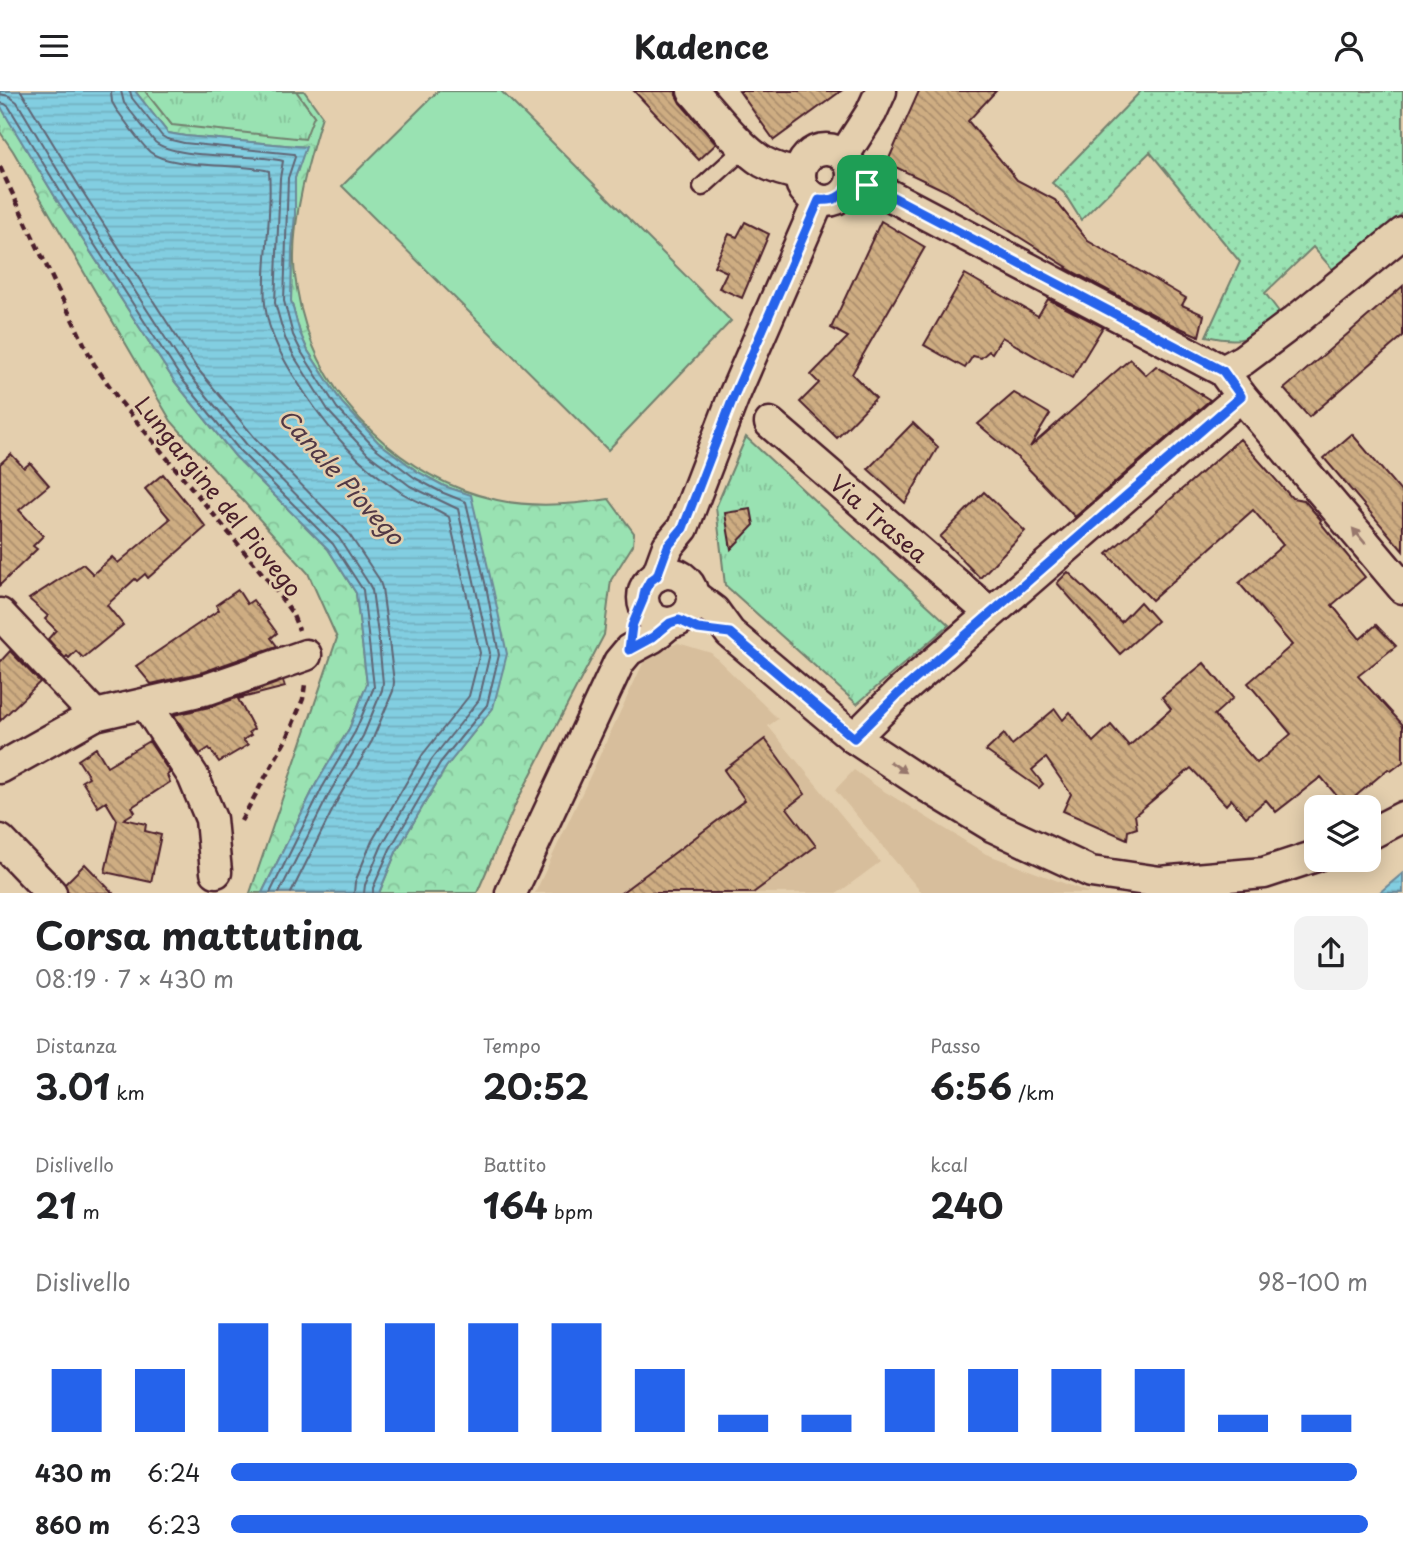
<!DOCTYPE html>
<html lang="it">
<meta charset="utf-8">
<style>
:root{--surface:#fff;--page:#f2f2f2;--text:#202124;--muted:#757577;--accent:#2563eb}
body{margin:0;font-family:"Playpen Sans",sans-serif;background:var(--page);color:var(--text);height:100vh;display:flex;flex-direction:column;font-size:26px;white-space:nowrap}
*{box-sizing:border-box;margin:0}
p{font-size:23px;color:var(--muted)}
.icon{flex:none;width:38px;height:38px;fill:none;stroke:currentColor;stroke-width:2;stroke-linecap:round;stroke-linejoin:round}
.map{position:relative;height:802px;overflow:hidden}
.side{display:flex;flex-direction:column;background:var(--surface);flex:1}
.side>*{flex:none}
.fabs{position:absolute;left:1304px;top:704px;display:grid;gap:14px}
.fabs a{display:grid;place-items:center;width:77px;height:77px;border-radius:14px;background:var(--surface);box-shadow:0 4px 18px #0003;font-size:35px}
.pin{position:absolute;display:grid;place-items:center;width:60px;height:60px;color:#fff;margin:-30px;border-radius:14px;box-shadow:0 4px 10px #0006}
.round{display:grid;place-items:center;flex:none;width:74px;height:74px;border-radius:14px;background:var(--page)}
.head{display:flex;align-items:center;justify-content:space-between;height:119px;padding:0 35px}
h1{font-size:38px;font-weight:700;line-height:52px}
.stats{display:grid;grid-template-columns:repeat(3,1fr);gap:10px;height:119px;padding:7px 35px}
.stats div{display:grid;align-content:center}
.stats b{font-size:35px;font-weight:700}
.stats small{font-size:19px;font-weight:400}
.stats p{font-size:19px}
.chart{height:196px;padding:14px 35px}
.chart p{display:flex;justify-content:space-between}
.chart svg{width:100%;height:126px;margin-top:7px;stroke:var(--accent);stroke-width:6}
ul{padding:0 35px;list-style:none;font-size:23px}
li{display:grid;grid-template-columns:112px 84px 1fr;align-items:center;height:52px}
li i{height:18px;border-radius:9px;background:var(--accent)}
header{display:flex;justify-content:space-between;align-items:center;height:91px;padding:0 35px;background:var(--surface);font-size:32px;font-weight:700}
.map>svg:first-child{display:block}
.built{fill:#d7be9c}
.grass{fill:#99e2b2;stroke:#72806e;stroke-width:2}
.forest{fill:url(#forest-crowns);stroke:#72806e;stroke-width:2}
.park{fill:url(#park-tufts);stroke:#72806e;stroke-width:2}
.garden{fill:url(#garden-dots);stroke:#72806e;stroke-width:2}
.water{fill:url(#water-rules);stroke:#6c8898;stroke-width:2}
.lines{fill:none;stroke-linecap:round;stroke-linejoin:round}
.shore{stroke:#606574;stroke-width:2}
.building{fill:url(#building-back-hatch);stroke:#4a1f2b;stroke-width:2}
.lane-casing{stroke:#4a1f2b;stroke-width:21}
.street-casing{stroke:#4a1f2b;stroke-width:35}
.path{stroke:#4a1f2b;stroke-width:4.5;stroke-dasharray:7 5;stroke-linecap:butt}
.lane{stroke:#e4cfae;stroke-width:16}
.street{stroke:#e4cfae;stroke-width:30}
.oneway{fill:#97776c}
.route-casing{stroke:#fff;stroke-width:14}
.route{stroke:#2563eb;stroke-width:9}
.labels{text-anchor:middle;dominant-baseline:central;stroke-width:5;stroke-linejoin:round;paint-order:stroke}
.street-label{font-size:23px;fill:#4a1f2b;stroke:#e4cfae}
.water-label{font-size:24px;font-style:italic;fill:#523946;stroke:#e4cfae}
</style>
<header><svg class="icon" aria-label="menu" viewBox="0 0 24 24"><path d="M4 6h16M4 12h16M4 18h16"/></svg>Kadence<svg class="icon" aria-label="person" viewBox="0 0 24 24"><circle cx="12" cy="8" r="4"/><path d="M4 21q1-7 8-7t8 7"/></svg></header>
<div class="map">
<svg width="1403" height="802" viewBox="0 0 1403 802">
<defs>
<pattern id="forest-crowns" width="20" height="18" patternUnits="userSpaceOnUse" patternTransform="scale(1.75)"><rect width="20" height="18" fill="#99e2b2"/><path d="M2 6a3 3 0 1 1 6 0M12 15a3 3 0 1 1 6 0" fill="none" stroke="#85c199"/></pattern>
<pattern id="park-tufts" width="24" height="20" patternUnits="userSpaceOnUse" patternTransform="scale(1.75)"><rect width="24" height="20" fill="#99e2b2"/><path d="M3 7l-1-3M5 7V3M7 7l1-3M15 17l-1-3M17 17v-4M19 17l1-3" fill="none" stroke="#85c199"/></pattern>
<pattern id="garden-dots" width="8" height="8" patternUnits="userSpaceOnUse" patternTransform="scale(1.75)"><rect width="8" height="8" fill="#99e2b2"/><path d="M2 2h.1M6 6h.1" fill="none" stroke="#85c199" stroke-width="1.8" stroke-linecap="round"/></pattern>
<pattern id="water-rules" width="6" height="5" patternUnits="userSpaceOnUse" patternTransform="scale(1.75)"><rect width="6" height="5" fill="#82cee1"/><path d="M0 2.5h6" fill="none" stroke="#72b0c1"/></pattern>
<pattern id="building-back-hatch" width="6" height="6" patternUnits="userSpaceOnUse" patternTransform="scale(1.75)"><rect width="6" height="6" fill="#cead82"/><path d="M-1 5l2 2M0 0l6 6M5-1l2 2" fill="none" stroke="#a98c6b"/></pattern>
</defs>
<rect width="100%" height="100%" fill="#e4cfae"/>
<filter id="ink" filterUnits="userSpaceOnUse"><feTurbulence type="fractalNoise" baseFrequency=".0143" numOctaves="2"/><feDisplacementMap in="SourceGraphic" scale="14" xChannelSelector="R" yChannelSelector="G"/><feConvolveMatrix kernelMatrix="1 2 1 2 8 2 1 2 1" color-interpolation-filters="sRGB"/></filter>
<g filter="url(#ink)">
<g class="built">
<path d="M678 552 711 562 778 628 768 635 880 771 838 802H535L646 566Z"/>
<path d="M854 679 879 697 986 763 1090 802H922L835 699Z"/>
</g>
<path class="grass" d="M438 0H501L731 230 608 359 342 95Z"/>
<g class="forest">
<path d="M135 0H145L172 34 314 25 296 0H304L322 25C308 72 293 122 294 171 294 187 298 203 301 218 324 313 404 388 497 409 534 417 572 414 609 408L634 442 633 454 611 489 604 544 516 712 477 802H379L396 761 446 676 493 617 471 405 444 395 418 381 378 351 342 312 308 260 300 242 291 210 292 158 295 123V87L305 56 185 45 168 42Z"/>
<path d="M0 14 57 109 175 291 235 365 328 458 356 502 367 593 349 638 316 693 262 802H250L337 547 308 482 171 330 13 60 0 41Z"/>
</g>
<g class="park">
<path d="M145 0H296L314 25 305 48 172 34Z"/>
<path d="M746 346 949 534 857 613 725 494 716 416Z"/>
</g>
<path class="garden" d="M1141 0H1403V122L1334 180 1313 156 1265 202 1280 222C1249 247 1247 254 1206 245L1240 171 1150 61 1081 129 1064 102 1052 92Z"/>
<g class="water">
<path d="M0 0H135L168 42 185 45 306 56 295 87V123L292 158 291 210 300 242 308 260 342 312 378 351 418 381 444 395 471 404 493 498 507 563 493 617 446 676 396 761 379 802H262L316 693 349 638 367 593 356 502 328 458 235 365 175 291 57 109 9 30 0 14Z"/>
<path d="M1403 782V802H1379Z"/>
</g>
<g class="lines">
<g class="shore">
<path d="M21 0 79 95 196 276 255 347 347 440 379 488 382 497 389 550 394 591 393 600 372 650 339 706 291 802"/>
<path d="M111 0 112 11 116 18C127 32 137 49 150 61 170 78 241 72 269 80 272 115 266 151 265 186 265 195 264 204 265 213 268 243 284 270 300 295 330 341 356 372 402 402 417 411 436 417 449 426L480 562 469 605 423 663 372 750 355 791 354 802"/>
<path d="M121 0 124 12 155 51C176 69 253 62 283 70L280 87 275 212 285 247 295 267 330 322 368 363 410 395 458 418 490 562 479 609 432 668 382 754 365 794 364 802"/>
<path d="M130 0 132 7 162 45 167 48 184 52 294 63 295 66 288 87 284 210 293 244 302 262 337 317 374 356 415 387 441 401 466 411 487 500 499 564 487 614 440 672 390 758 373 797V802"/>
<path d="M0 3 9 5 17 11 70 100 188 282 247 354 339 447 369 493 372 499 379 551 383 592 382 599 363 645 330 701 279 802"/>
<path d="M0 12 5 13 9 16 63 105 181 287 240 360 333 453 363 499 374 596 355 641 322 697 270 802"/>
</g>
</g>
<g class="building">
<path d="M634 0H676V4L680 12 716 53 699 69Z"/>
<path d="M739 0H841L774 49Z"/>
<path d="M919 0H996L968 30 1017 89 1055 109 1088 150 1186 207 1182 214 1204 224 1199 245 1171 233 1066 177 1067 176 946 100 887 72Z"/>
<path d="M881 130 925 156 852 283 876 307 837 347 800 311 819 292 811 284 848 246 831 237Z"/>
<path d="M745 131 769 143 742 207 719 197 727 181 714 175 729 143 737 146Z"/>
<path d="M965 183 1038 225 1048 208 1103 236 1072 287 1002 246 992 262 989 260 981 267 973 265 965 277 924 254Z"/>
<path d="M1403 195V245L1309 326 1284 298Z"/>
<path d="M1130 268 1146 284 1156 275 1210 309 1075 426 1018 367 978 333 1014 302 1050 323 1030 356Z"/>
<path d="M913 332 938 356 905 412 868 378Z"/>
<path d="M1352 343 1403 403V460L1324 367Z"/>
<path d="M1240 348 1292 407 1304 409 1321 429 1320 431 1365 486 1332 514 1360 548 1376 534 1396 555 1358 585 1403 634V671L1391 680 1388 678 1351 709 1341 710 1321 686 1276 721 1266 709 1246 726 1231 708 1226 714 1191 677 1135 724 1137 737 1128 740 1127 748 1063 720 1071 703 1046 667 1032 679 1043 693 1039 697 986 660 1004 643 1012 654 1055 618 1063 629 1070 621 1093 651 1111 634 1129 655 1171 618 1162 606 1204 572 1233 607 1214 624 1257 672 1291 643 1248 592 1292 554 1239 492 1283 454 1253 419 1152 509 1107 463Z"/>
<path d="M11 363 24 377 30 372 49 394 19 419 43 445 33 455 37 458 0 494V373Z"/>
<path d="M163 383 206 436 148 487 145 483 137 490 135 488 107 514 123 534 83 567 76 560 69 567 67 565 65 567 48 548 56 539 45 528 48 525 29 508 83 473 93 483 112 466 118 472 170 428 145 398Z"/>
<path d="M984 401 1025 440 980 487 940 446Z"/>
<path d="M751 418 754 434 731 458 725 422Z"/>
<path d="M1068 481 1121 531 1140 511 1157 530 1120 563 1057 492Z"/>
<path d="M238 499 247 513 253 509 277 542 271 547 277 555 203 581 151 593 136 575 219 519 216 514Z"/>
<path d="M10 560 40 591 0 630V571Z"/>
<path d="M283 590 285 596 238 608 254 638 249 641 251 644 243 649 248 654 219 671 209 657 200 663 174 624 214 615Z"/>
<path d="M765 648 805 703 787 717 816 755 753 802H621L745 709 724 679Z"/>
<path d="M149 650 170 682 167 684 170 691 132 716 135 721 124 728 146 733 145 740 161 744 151 791 105 781 117 729 106 711 98 716 82 690 89 686 78 669 96 657 107 675Z"/>
<path d="M85 773 113 802H68L65 793Z"/>
</g>
<g class="lines">
<g class="lane-casing">
<path id="lane" d="M702 96 745 57"/>
</g>
<g class="street-casing">
<g id="street">
<path d="M693 0C711 20 741 58 763 71 774 77 787 81 800 83"/>
<circle cx="826" cy="84" r="26"/>
<path d="M844 64 871 22 881 0"/>
<path d="M852 89 876 97 1223 280 1241 305 1403 497"/>
<path d="M1223 280 1243 269 1295 230 1403 142"/>
<path id="s1" d="M770 332 990 522"/>
<circle cx="668" cy="507" r="25"/>
<path d="M657 485 668 455 683 437 733 307 819 109"/>
<path d="M694 505 714 520 730 542 854 647 928 696 994 736 1091 781 1160 791 1264 782 1316 765"/>
<path d="M0 523 95 624"/>
<path d="M146 613 193 685 211 728 216 781"/>
<path d="M854 647 898 603 1241 305"/>
<path d="M0 677 95 624 208 598 306 564"/>
<path d="M1368 744 1403 726"/>
<path d="M0 749 51 802"/>
<path d="M511 802 619 571 629 559 653 546 670 532"/>
</g>
</g>
<g class="path">
<path d="M0 76 55 193 94 273 119 309 271 493 292 522 299 539"/>
<path d="M241 730 288 645 303 608 305 593"/>
</g>
<use href="#lane" class="lane"/>
<use href="#street" class="street"/>
</g>
<defs><path id="oneway-solid" d="M-6-.8H1V-3.2L6.5 0L1 3.2V.8H-6Z" transform="scale(1.75)"/></defs>
<g class="oneway">
<use href="#oneway-solid" transform="translate(1359 445) rotate(-130)"/>
<use href="#oneway-solid" transform="translate(898 676) rotate(34)"/>
</g>
</g>
<g class="lines" filter="url(#ink)">
<g class="route-casing">
<path id="route" d="M852 89 876 97 1223 280 1241 305 898 603 854 647 730 542 698 538 679 529 670 532 653 546 629 559 632 535 643 509 645 499 650 490 657 485 668 455 683 437 733 307 819 109C835 111 846 104 852 89Z"/>
</g>
<use href="#route" class="route"/>
</g>
<g class="labels">
<g class="street-label">
<text transform="translate(219 405) rotate(51)">Lungargine del Piovego</text>
<text stroke="none"><textPath href="#s1" startOffset="145">Via Trasea</textPath></text>
</g>
<g class="water-label">
<text transform="translate(342 385) rotate(48)">Canale Piovego</text>
</g>
</g>
</svg>
<div class="fabs">
<a><svg class="icon" aria-label="layers" viewBox="0 0 24 24"><path d="M12 4l9 5-9 5-9-5zM3 14l9 5 9-5"/></svg></a>
</div>
<div class="pin" style="left:867px;top:94px;background:#1e9e55"><svg class="icon" aria-label="arrive" viewBox="0 0 24 24"><path d="M6 21V4h12l-3 4 3 4H6"/></svg></div>
</div>
<section class="side">
<div class="head"><div><h1>Corsa mattutina</h1><p>08:19 · 7 × 430 m</p></div><a class="round"><svg class="icon" aria-label="share" viewBox="0 0 24 24"><path d="M12 15V3M7 8l5-5 5 5M5 13v7h14v-7"/></svg></a></div>
<div class="stats">
<div><p>Distanza</p><b>3.01<small> km</small></b></div>
<div><p>Tempo</p><b>20:52</b></div>
<div><p>Passo</p><b>6:56<small> /km</small></b></div>
</div>
<div class="stats">
<div><p>Dislivello</p><b>21<small> m</small></b></div>
<div><p>Battito</p><b>164<small> bpm</small></b></div>
<div><p>kcal</p><b>240</b></div>
</div>
<div class="chart"><p><span>Dislivello</span>98–100 m</p>
<svg viewBox="0 0 160 44" preserveAspectRatio="none"><path d="M5 44V22M15 44V22M25 44V6M35 44V6M45 44V6M55 44V6M65 44V6M75 44V22M85 44V38M95 44V38M105 44V22M115 44V22M125 44V22M135 44V22M145 44V38M155 44V38"/></svg>
</div>
<ul>
<li><b>430 m</b>6:24<i style="width:99%"></i></li>
<li><b>860 m</b>6:23<i style="width:100%"></i></li>
</ul>
</section>
